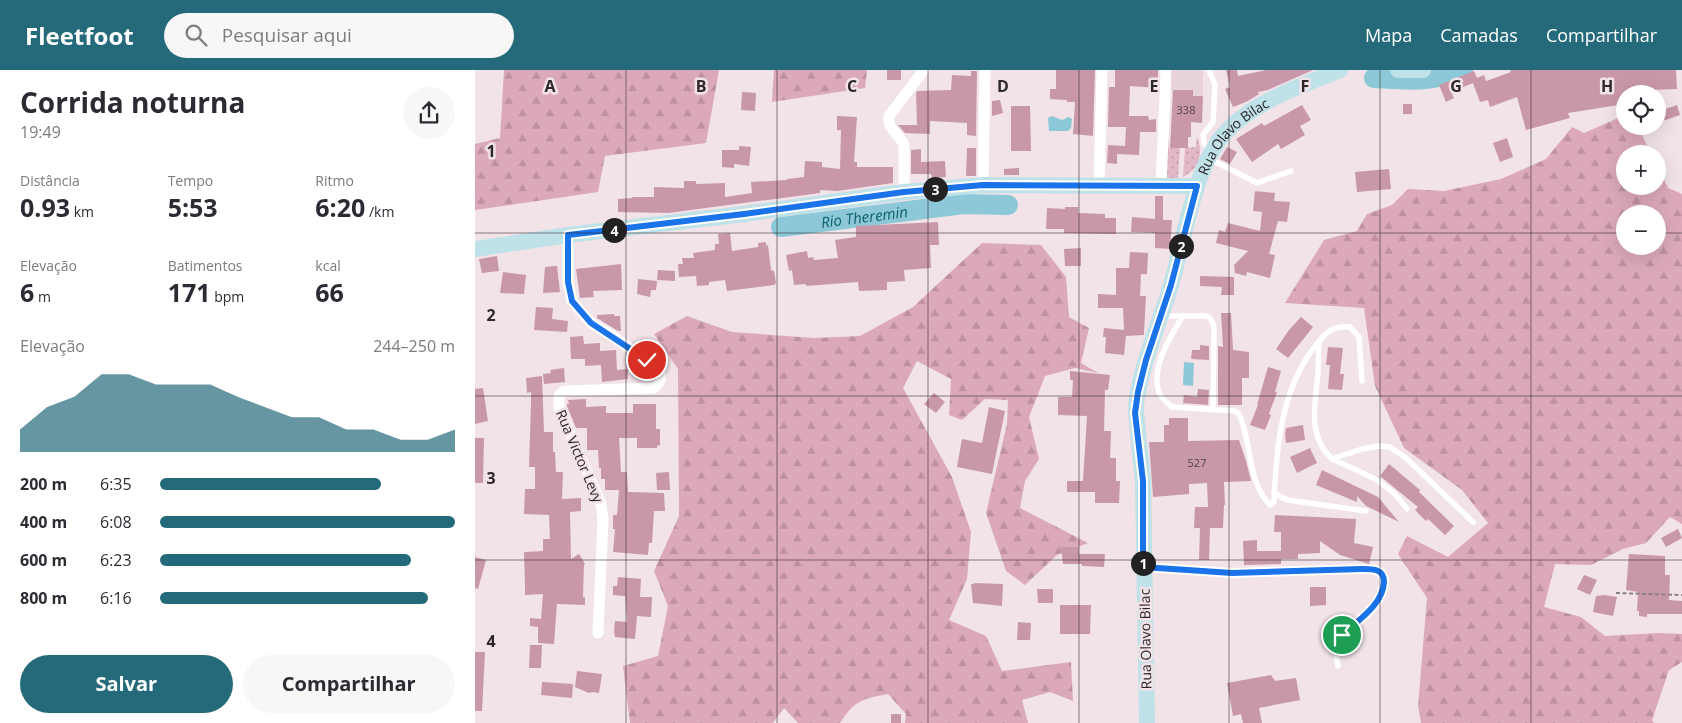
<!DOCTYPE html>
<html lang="pt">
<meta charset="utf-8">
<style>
:root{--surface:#fff;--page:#f7f7f7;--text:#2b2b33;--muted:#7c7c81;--accent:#246a7a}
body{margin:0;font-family:"Open Sans",sans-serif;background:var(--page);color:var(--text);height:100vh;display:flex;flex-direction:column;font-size:19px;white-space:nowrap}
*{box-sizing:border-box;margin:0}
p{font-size:16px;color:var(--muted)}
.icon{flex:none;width:28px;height:28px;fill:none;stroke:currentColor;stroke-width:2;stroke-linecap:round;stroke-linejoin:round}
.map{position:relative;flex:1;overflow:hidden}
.drawer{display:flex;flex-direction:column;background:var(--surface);width:475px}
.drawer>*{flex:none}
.buttons{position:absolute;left:1141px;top:15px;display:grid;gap:10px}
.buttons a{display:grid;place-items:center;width:50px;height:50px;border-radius:50%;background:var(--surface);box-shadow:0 5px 20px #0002;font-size:25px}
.pin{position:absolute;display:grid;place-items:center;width:42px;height:42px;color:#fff;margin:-21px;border:2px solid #fff;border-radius:50%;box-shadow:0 1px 5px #0007}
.km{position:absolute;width:25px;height:25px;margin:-12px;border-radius:50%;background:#222;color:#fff;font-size:14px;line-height:25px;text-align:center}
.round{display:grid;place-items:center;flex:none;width:52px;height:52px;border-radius:26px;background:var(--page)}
.headline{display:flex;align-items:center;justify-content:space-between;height:85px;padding:0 20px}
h1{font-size:28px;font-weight:700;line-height:38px}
.figures{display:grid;grid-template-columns:repeat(3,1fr);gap:8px;height:85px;padding:5px 20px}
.figures div{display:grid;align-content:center}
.figures b{font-size:25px;font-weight:700}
.figures small{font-size:14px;font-weight:400}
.figures p{font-size:14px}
.chart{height:140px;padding:10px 20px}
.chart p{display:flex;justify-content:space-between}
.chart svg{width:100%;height:90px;margin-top:5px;fill:var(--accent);opacity:.7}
.button{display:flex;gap:10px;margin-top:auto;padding:10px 20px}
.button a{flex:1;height:58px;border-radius:30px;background:var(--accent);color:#fff;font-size:20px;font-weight:700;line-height:58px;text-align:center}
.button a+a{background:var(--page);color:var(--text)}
ul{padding:0 20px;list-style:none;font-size:16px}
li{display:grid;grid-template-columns:80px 60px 1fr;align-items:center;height:38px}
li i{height:12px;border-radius:6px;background:var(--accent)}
header{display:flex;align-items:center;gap:30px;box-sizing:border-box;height:70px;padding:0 25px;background:var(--accent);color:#fff}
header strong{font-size:24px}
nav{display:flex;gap:28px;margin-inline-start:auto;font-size:18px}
.search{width:350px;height:45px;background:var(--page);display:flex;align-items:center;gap:12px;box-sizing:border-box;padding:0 18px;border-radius:28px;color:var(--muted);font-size:19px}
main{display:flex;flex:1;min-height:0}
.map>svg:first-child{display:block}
.built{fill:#e9d3db}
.grass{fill:url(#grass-dots)}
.forest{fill:url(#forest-firs);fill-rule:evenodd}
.water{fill:#8cc8d7}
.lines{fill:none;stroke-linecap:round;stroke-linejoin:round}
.river{stroke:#8cc8d7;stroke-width:20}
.building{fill:#c997aa}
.path{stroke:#8a8185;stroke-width:2;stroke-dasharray:4 2.5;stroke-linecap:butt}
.lane{stroke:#fff;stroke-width:5.5}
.street{stroke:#fff;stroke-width:11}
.secondary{stroke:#bfe1e8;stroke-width:16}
.route-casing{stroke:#fff;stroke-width:10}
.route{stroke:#1a73e8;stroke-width:6}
.grid{fill:none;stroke:#2c2729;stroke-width:1;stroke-opacity:0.55}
.labels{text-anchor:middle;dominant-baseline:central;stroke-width:5;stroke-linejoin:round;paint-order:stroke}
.number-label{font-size:11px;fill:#534349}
.street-label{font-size:14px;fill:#2c2729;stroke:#f1e3e8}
.water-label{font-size:15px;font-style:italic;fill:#0c5f6f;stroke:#f1e3e8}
.grid-label{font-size:16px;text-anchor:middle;font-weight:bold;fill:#2c2729;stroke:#f1e3e8;stroke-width:5;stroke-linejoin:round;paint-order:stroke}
</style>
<header>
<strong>Fleetfoot</strong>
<div class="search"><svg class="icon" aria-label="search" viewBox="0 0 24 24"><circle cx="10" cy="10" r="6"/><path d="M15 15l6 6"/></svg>Pesquisar aqui</div>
<nav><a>Mapa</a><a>Camadas</a><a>Compartilhar</a></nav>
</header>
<main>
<section class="drawer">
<div class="headline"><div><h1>Corrida noturna</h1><p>19:49</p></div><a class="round"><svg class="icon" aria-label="share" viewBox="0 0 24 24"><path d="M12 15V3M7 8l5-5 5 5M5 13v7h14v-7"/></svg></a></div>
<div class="figures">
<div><p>Distância</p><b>0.93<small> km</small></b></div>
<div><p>Tempo</p><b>5:53</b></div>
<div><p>Ritmo</p><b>6:20<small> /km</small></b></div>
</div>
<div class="figures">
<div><p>Elevação</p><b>6<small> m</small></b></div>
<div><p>Batimentos</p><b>171<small> bpm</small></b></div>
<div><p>kcal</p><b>66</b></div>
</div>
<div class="chart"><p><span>Elevação</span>244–250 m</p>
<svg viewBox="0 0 160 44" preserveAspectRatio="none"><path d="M0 44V33L10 22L20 17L30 6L40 6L50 11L60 11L70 11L80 17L90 22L100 27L110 27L120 33L130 33L140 38L150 38L160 33V44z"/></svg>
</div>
<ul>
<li><b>200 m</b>6:35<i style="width:75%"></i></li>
<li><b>400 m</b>6:08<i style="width:100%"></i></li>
<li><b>600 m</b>6:23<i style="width:85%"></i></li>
<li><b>800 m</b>6:16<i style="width:91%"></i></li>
</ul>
<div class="button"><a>Salvar</a><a>Compartilhar</a></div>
</section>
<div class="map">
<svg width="1207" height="653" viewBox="0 0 1207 653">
<defs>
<pattern id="grass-dots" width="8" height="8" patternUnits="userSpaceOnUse" patternTransform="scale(1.25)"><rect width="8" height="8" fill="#e2b7c7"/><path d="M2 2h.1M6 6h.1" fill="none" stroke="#c29dab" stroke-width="1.8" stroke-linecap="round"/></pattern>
<pattern id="forest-firs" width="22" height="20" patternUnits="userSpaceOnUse" patternTransform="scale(1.25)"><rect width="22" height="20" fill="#dca9bc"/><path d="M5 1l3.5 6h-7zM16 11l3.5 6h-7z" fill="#bd91a2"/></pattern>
</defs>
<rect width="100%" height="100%" fill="#f1e3e8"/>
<path class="built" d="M694 0H728V26H718V20H694Z"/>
<g class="grass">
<path d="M722 66C728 83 726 98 708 107L710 78 721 77Z"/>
<path d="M694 69V78L705 77 703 108 687 109Z"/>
</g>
<g class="forest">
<path d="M29 0H244L231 73 130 86 123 122 0 140V74L25 68Z"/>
<path d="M299 0H392L390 18 297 32Z"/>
<path d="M1150 45V56H1163L1176 84H1150V116H1182L1183 97 1193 118 1207 124V454L1195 447 1171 473 1148 479 1116 495 1080 494 1069 537 1106 547 1130 566 1183 563 1207 564V592L1194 600 1177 650 1179 653H946L943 636 952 528 923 484 932 466 973 487 1013 453 987 420 929 378 900 316 889 238 810 233 849 170 882 161 892 144 917 135 933 119 969 121 1026 109 1071 89 1097 57 1109 63ZM1150 144H1182V176H1150Z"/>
<path d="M507 173 566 175 591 207 594 247 614 258 606 293 623 303 600 298 570 306 554 347 564 389 550 411 545 438 613 473 582 485 550 515 531 501 511 443 532 354 533 330 510 329 487 350 474 345 476 309 442 291 428 318 477 407 496 462 492 509 474 550 511 566 527 601 596 592 598 631 575 622 547 630 553 653H430L431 644 413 624C387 629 380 630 365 653H323L309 638 298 653H155L148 596 183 586 193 536 179 501 204 446 203 299 179 264 212 246 257 262 339 268 385 266 438 237Z"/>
</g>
<g class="water">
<path d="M577 46 587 50 594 47 597 49 596 58 593 61H574L573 48Z"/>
<path d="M709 292 719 293 718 316 708 315Z"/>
</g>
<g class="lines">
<g class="river">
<path d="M899 8C934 10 954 13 988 0"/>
<path id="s1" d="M306 157 489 134 533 135"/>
</g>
</g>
<g class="building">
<rect x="412" y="0" width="14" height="10"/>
<path d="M581 0H620L618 66 598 64 600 32H592V30L575 29V19H581Z"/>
<path d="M640 0H683V18L655 16 654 46H673L674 50 681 49V62H665L664 85 642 84V94L632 93 633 75 650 76 651 57H633L634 17H640Z"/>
<path d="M751 0H762L763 6 791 0H838L793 20 783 22 784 24 773 31 758 37 750 19 755 17Z"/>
<path d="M1035 0H1201L1202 19 1175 20 1176 24H1150V34L1093 43 1095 48 1051 60 1042 27 1015 37 1013 30 1005 32 998 13 976 22 979 28 971 32 964 15 999 1 1002 8 1009 5 1011 11 1036 2Z"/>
<path d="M496 1H502L501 66 492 65V53L455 51V64L430 63 423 55H442L441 24 442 21 476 20 477 5 496 6Z"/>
<path d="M698 20H718V26H728L727 53 716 52V67H713V78H695Z"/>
<path d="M267 22 281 23 280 41 266 40Z"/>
<path d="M525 30 528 43 517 46V31Z"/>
<rect x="928" y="34" width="9" height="10"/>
<path d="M827 35 836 50 825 56 830 65 806 79 803 74 777 92 761 69 787 53 789 56Z"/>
<path d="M1202 35 1205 45 1182 53V42Z"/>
<path d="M536 36H555L556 81H536Z"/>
<path d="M362 46 382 47 379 92H382V97H418V113L362 121 345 120V123L193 143 143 142V129L157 128V127H179V117L209 118V111H221V114L250 113V127L277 123 276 112 312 110V109L329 107 330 91 347 92V97L365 99 366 60H362Z"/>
<path d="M1032 68 1038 87 1025 92 1018 73Z"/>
<path d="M264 76 276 77 274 96 259 94V98L247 97V80H264Z"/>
<path d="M752 77 762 82 755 94 745 89Z"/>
<path d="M492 78H501V106H491Z"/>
<path d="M446 79V92L470 91 471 107 457 108 456 104H436V80Z"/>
<path d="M544 98V105H529V99Z"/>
<path d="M914 99 916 119 882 122 880 102Z"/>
<path d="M780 121 800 123 799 131 815 132 812 152 803 151 794 184 800 185 795 208 772 202 771 206 760 203 759 195 773 181 741 173 744 160 750 162 753 153 785 161 787 142 778 141Z"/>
<path d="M680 126H688V150H697L695 179 680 178V163L656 162 657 147 680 149Z"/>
<path d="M590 137H603V143L630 144V148H641V164L589 163V159H571L572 138 590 139Z"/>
<path d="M463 152 464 175H455L456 198 429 200 430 211 412 212V220L384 221 383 212 331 216V214L319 215 317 200 314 201 311 185 332 181 333 188 338 187 339 190 363 188 360 170 381 167V156Z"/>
<path d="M255 163 257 181 283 177V173L291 172V176L293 175 296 200 299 201 301 213 299 215 252 221 250 210 234 212V215L222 216 221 206 204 207 203 194H208L207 188H219L218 183 240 180V174H244L243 164Z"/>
<path d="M606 178V196H590L589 179Z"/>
<path d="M655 182 673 183 672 204H666L665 226H671L669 262V265L651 266 649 285 630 283 631 267H628L629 258 649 260 648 238H623V224L641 225V198H654Z"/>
<path d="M22 186 24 201 7 203 4 189Z"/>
<path d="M146 194 147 220 118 221 119 227 105 228 101 199Z"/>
<path d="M82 196 85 222 68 223 70 197Z"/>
<path d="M183 200 200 201V211L182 210Z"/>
<path d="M28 202 51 205 49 224 25 223Z"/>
<path d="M725 206 759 207V225H746L747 217 725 216Z"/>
<path d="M163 209 182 211 181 220H176L175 227 162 224Z"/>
<path d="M61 237 78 238 77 249 93 251 92 262 59 260Z"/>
<path d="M746 243H756L758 280 774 282V308H767V335H743V276L748 277Z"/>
<path d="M139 244V246H145L146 261H143L122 248V245Z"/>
<path d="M826 247 838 257 813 288 801 279 814 260Z"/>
<path d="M108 266 109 274 125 273V281L141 280 142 300 153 299V309L127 312 126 295 110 296V289H96L95 267Z"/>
<path d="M725 275 734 276V290L716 289 717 280H725Z"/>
<path d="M853 277 868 278 865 304H869L867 320 853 319 855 295H851Z"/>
<path d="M793 297 806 301 800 322H802L794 344 796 345 790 360 775 355 783 335H782Z"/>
<path d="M89 298 90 312 69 314 68 304 76 303 75 300Z"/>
<path d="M595 301 635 305 633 320H630L629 361H636L635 388H641V411H645L644 433H620V422H592V411H608L612 346 583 345V327H597L598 310H595Z"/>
<path d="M67 306 69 362H78V382H80L81 402H88L87 429 106 428V441L95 442 96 489 104 484 110 494 109 495 108 527H110V535L82 534 79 574 63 573V557L55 556V548L66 549 68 524 50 525V515L49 482 68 481V469H75L74 445 49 444 50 419H60V397H54L56 334V322L52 323 51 308Z"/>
<path d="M8 318 13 351 0 354V319Z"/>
<path d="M723 319 734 320 733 335 708 333 709 325 722 327Z"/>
<path d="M459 323 470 332 461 343 449 334Z"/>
<path d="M111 329V337L131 336V343H158V334H181V359H185V375L182 376V378H162V368H144L146 402H152L153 422 189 423 190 441H179L177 473H174L173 485 138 482 140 459H138V445H142L144 420H130V409H126V398H124L123 380H112V358H101L92 336V334H94L93 330Z"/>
<path d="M514 337 530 341 517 404 482 397 487 369 507 373Z"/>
<path d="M694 348H713V371L764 370 771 391 776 411 749 412 750 435H749L748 458H735L734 490H724L725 458H719L720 437H733L732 413 714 414V424L678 427 674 372H689V355H694Z"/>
<path d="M828 355 830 370 811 373 810 364 811 358Z"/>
<path d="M0 368H9L8 413H0Z"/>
<path d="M835 378 842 393 822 403 815 387Z"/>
<path d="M914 394 945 420 944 422 979 456 970 465 953 449 951 451 940 440 943 437 905 406Z"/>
<path d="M847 400 903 427 924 452 891 436 882 426V432L841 415Z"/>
<path d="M194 402 195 420H182L181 403Z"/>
<path d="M800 445 881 449 879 473 898 477 894 494 865 485 845 471V483L823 484V489H806V494L769 495 768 471 782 470V481H806V462H799Z"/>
<path d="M1203 459 1207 468 1191 477 1186 468Z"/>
<path d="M586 477H604V484H630L629 497 607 496V494H588Z"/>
<path d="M1154 484 1190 486V505H1195L1194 530 1207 531V544H1172V547L1164 546V541H1162L1163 522 1151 520Z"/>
<path d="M0 487 11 490 3 519 0 518Z"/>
<path d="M1109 505 1122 510 1115 525 1102 519Z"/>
<path d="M143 507 166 509 165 527H177L176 547 162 546 160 569 140 567 139 561 140 551 152 552 150 526 138 525V516H142Z"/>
<path d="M499 513 528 514 527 536 498 533 496 514H499Z"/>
<path d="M835 517H851V535L835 536Z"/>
<path d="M562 519H578V533H563Z"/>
<path d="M1130 525 1142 527 1138 546 1118 542 1121 526Z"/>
<path d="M585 535H616L615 564H585Z"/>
<path d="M543 552 556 553 555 570H542Z"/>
<path d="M55 575H67L66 598H54Z"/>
<path d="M0 582H10L7 641H0Z"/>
<path d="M102 601 127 604 124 623 117 622 114 623 100 617Z"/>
<path d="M796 605 800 611 821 608 825 630 784 638 787 653H768L766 644 758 646 752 613Z"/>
<path d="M67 612 98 614 97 628 66 625Z"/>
<rect x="416" y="644" width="10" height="9"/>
</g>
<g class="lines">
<path class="path" d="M1141 523 1207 525"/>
<g class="lane">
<path d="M734 0 740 15 738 52 728 65 729 74 737 80"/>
<path d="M735 89 782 113 816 101"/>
<path d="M688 246H732L736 249 739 257 738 339"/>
<path d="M708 246C696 265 675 299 684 322 686 328 692 333 697 337L760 341 764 344C777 372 772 412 795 435L799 432C801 380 806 321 838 279 850 264 855 255 875 257L884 267 887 311"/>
<path d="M844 272C843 282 844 293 843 304 840 334 832 366 857 389L887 379 904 376 915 377 931 388 998 452"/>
<path d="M857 389C888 403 912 410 932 439"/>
<path d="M799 423 812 430 891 441"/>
<path d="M670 497 757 503 886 499C896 499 909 498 909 512 908 535 882 551 867 565 858 577 861 582 863 596"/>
</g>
<g class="street">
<path d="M508 115 510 0"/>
<path d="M624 116 627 0"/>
<path d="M686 116 691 0"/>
<path d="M429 122V75C425 64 411 59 414 46L449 0"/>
<path d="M93 165V212L97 231 116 253 136 265 183 299C187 306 186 313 179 318L89 321 84 326V338L126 434 128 450 123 563"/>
</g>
<g class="secondary">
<path d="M923 0H948"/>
<path d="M0 179 93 165 269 144 429 122 508 115 722 116"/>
<path id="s2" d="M672 653 668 411 661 343V335C666 294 684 255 696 215 709 172 719 96 750 63 779 31 826 16 865 0"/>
</g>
</g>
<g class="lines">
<g class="route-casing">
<path id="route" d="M172 290 116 253 97 231 93 212V165L269 144 429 122 508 115 722 116 696 215 671 290 663 322 660 343 668 411V497L757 503 886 499C896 499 909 498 909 512 908 535 882 551 867 565"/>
</g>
<use href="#route" class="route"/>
</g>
<path class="grid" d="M151 0V653M302 0V653M453 0V653M604 0V653M754 0V653M905 0V653M1056 0V653M0 163H1150M1182 163H1207M0 326H1207M0 490H1207"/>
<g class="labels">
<g class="number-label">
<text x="711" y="39">338</text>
<text x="722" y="392">527</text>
</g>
<g class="street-label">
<text stroke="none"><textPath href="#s2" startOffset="609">Rua Olavo Bilac</textPath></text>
<text transform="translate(105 386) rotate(67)">Rua Victor Levy</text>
<text transform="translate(670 569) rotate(-91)">Rua Olavo Bilac</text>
</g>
<g class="water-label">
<text stroke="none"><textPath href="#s1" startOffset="84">Rio Theremin</textPath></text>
</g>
</g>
<g class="grid-label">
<text x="75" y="22">A</text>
<text x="226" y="22">B</text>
<text x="377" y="22">C</text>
<text x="528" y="22">D</text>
<text x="679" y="22">E</text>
<text x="830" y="22">F</text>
<text x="981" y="22">G</text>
<text x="1132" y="22">H</text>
<text x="16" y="87">1</text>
<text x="16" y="251">2</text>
<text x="16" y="414">3</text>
<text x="16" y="577">4</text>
</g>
</svg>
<div class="buttons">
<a><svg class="icon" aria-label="locate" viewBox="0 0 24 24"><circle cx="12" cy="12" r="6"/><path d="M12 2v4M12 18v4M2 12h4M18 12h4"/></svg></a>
<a>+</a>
<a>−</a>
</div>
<div class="pin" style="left:867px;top:565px;background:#1e9e55"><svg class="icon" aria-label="arrive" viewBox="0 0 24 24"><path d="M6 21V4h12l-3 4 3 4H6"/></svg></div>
<div class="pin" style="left:172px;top:290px;background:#d93025"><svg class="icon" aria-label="check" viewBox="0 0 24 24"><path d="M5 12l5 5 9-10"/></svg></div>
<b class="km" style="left:668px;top:493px">1</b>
<b class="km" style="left:706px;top:176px">2</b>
<b class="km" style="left:460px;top:119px">3</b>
<b class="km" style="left:139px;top:160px">4</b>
</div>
</main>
